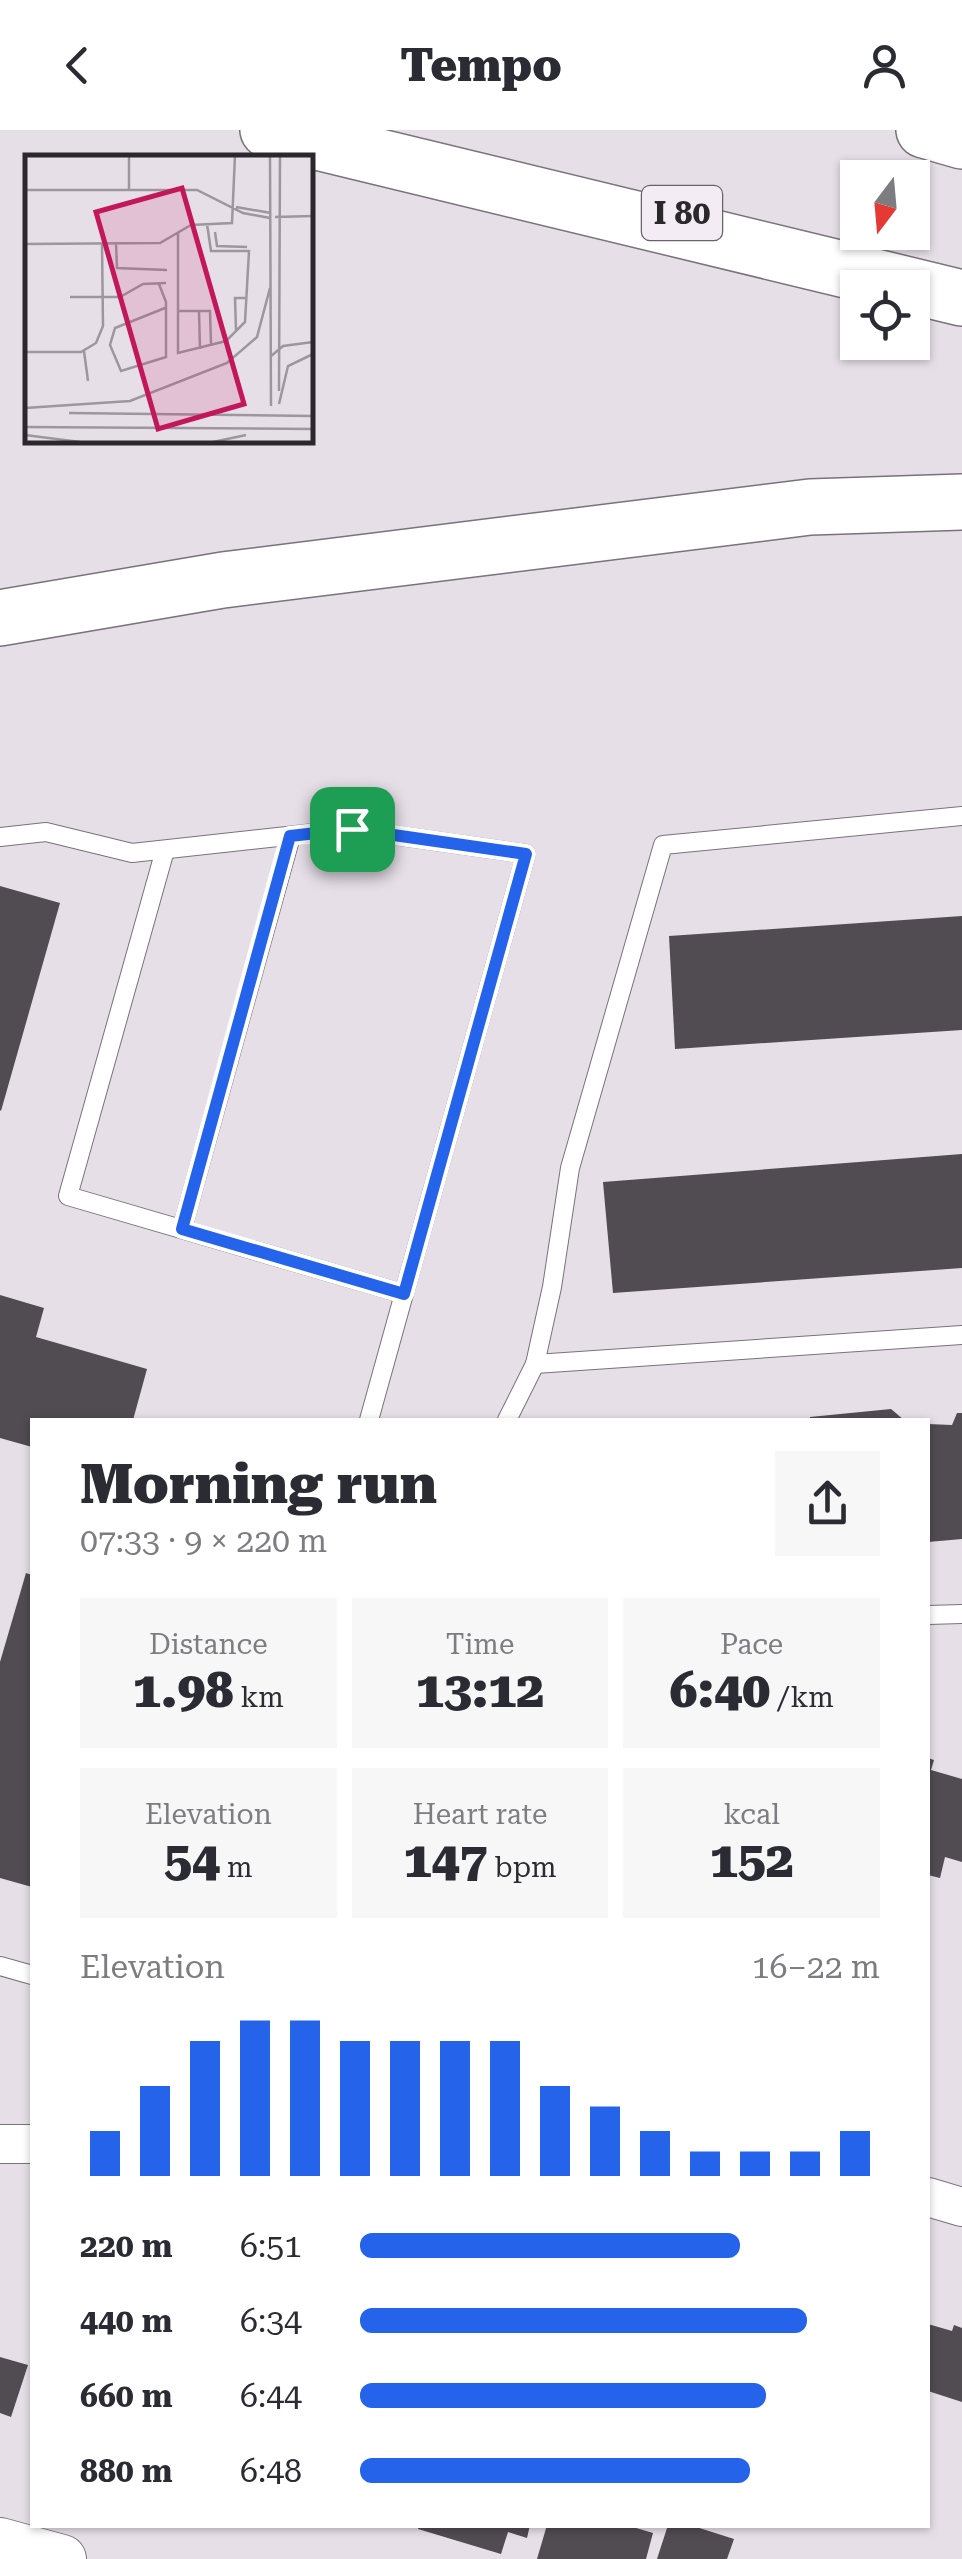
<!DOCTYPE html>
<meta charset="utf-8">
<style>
:root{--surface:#fff;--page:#f7f7f7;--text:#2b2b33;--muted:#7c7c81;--accent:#2563eb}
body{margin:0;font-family:"Roboto Serif",serif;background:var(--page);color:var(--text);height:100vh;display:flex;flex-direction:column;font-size:38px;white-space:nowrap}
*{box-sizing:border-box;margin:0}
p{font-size:32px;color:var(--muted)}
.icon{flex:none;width:55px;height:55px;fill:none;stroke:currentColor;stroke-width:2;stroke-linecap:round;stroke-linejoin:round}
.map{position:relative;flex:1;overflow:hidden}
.side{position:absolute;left:30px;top:1288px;width:900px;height:1110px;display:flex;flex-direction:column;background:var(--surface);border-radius:0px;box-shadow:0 2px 8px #0004}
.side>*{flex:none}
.needle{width:65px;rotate:196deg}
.tools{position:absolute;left:840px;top:30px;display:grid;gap:20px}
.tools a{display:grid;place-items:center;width:90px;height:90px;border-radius:0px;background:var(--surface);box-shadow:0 2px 8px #0004;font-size:50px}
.pin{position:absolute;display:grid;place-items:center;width:85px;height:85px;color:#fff;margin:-42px;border-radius:20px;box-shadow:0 5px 15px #0006}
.round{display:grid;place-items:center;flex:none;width:105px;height:105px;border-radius:0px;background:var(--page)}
.summary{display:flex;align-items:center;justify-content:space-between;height:170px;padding:0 50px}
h1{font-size:55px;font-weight:800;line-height:75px}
.figures{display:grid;grid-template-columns:repeat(3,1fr);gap:15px;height:170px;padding:10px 50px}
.figures div{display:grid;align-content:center;border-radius:0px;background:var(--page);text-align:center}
.figures b{font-size:50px;font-weight:800}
.figures small{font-size:28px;font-weight:400}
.figures p{font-size:28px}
.chart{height:280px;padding:20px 50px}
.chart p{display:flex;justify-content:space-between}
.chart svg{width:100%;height:180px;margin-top:10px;stroke:var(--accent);stroke-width:6}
ul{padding:0 50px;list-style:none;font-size:32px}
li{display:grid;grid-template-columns:160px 120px 1fr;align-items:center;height:75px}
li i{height:25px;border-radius:12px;background:var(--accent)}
header{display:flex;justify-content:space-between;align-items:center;height:130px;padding:0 50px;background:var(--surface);font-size:45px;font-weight:800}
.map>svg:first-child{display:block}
.building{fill:#514b52}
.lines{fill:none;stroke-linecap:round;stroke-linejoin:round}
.service-casing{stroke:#79727a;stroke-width:20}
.minor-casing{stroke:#79727a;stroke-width:40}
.tertiary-casing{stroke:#79727a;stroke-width:50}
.motorway-casing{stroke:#79727a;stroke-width:58}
.service{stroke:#fff;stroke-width:18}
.minor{stroke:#fff;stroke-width:38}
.tertiary{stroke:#fff;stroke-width:48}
.motorway{stroke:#fff;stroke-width:55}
.route-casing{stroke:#fff;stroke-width:20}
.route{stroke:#2563eb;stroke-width:12}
.labels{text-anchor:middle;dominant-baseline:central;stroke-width:10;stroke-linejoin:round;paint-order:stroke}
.shield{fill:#f4ecf5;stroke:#676368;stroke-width:2.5}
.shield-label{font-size:32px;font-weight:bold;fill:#2b282c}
.inset-road{fill:none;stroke:#9c969d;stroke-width:2.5}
.view{fill:#c2185b;fill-opacity:0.15;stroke:#c2185b;stroke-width:5}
.inset-edge{fill:none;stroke:#2b282c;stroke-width:5}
</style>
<header><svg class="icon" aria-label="back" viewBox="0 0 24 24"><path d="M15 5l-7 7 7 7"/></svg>Tempo<svg class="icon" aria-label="person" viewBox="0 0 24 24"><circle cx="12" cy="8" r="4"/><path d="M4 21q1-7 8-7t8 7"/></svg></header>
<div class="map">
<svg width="962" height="2429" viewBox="0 0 962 2429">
<rect width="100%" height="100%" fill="#e7dfe8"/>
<g class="building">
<path d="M0 756 60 773 1 981 0 980Z"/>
<path d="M962 786V900L675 919 669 806Z"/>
<path d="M962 1024V1138L613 1163 603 1052Z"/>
<path d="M0 1165 44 1178 36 1207 147 1239 133 1290H32V1317L0 1308Z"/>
<path d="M891 1279 904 1290H810V1287Z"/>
<path d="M957 1283H962V1409L928 1412V1294L952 1295Z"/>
<path d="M26 1443 32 1445V1757L0 1748V1532Z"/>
<path d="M928 1628 934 1630 931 1640 962 1649V1732L945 1727 940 1748 928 1745Z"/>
<path d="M928 2194 952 2201 954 2195 962 2198V2272L928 2261Z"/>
<path d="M0 2227 28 2235 11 2287 0 2283Z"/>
<path d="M419 2395H530L527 2408 508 2402 501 2424 418 2399Z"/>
<path d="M547 2395H626L653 2403 646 2429H537Z"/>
<path d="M668 2395H690L734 2409 727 2429H657Z"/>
</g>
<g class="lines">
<g class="service-casing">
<g id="service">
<path d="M0 707 46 702 132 723 351 699 526 724 369 1290"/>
<path d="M165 720 68 1066 404 1164"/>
<path d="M182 1099 291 706"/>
<path d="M535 1234 962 1205"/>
<path d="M507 1290 535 1234 552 1157 570 1038 663 715 962 686"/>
<path d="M928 1485 962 1484"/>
<path d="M0 1836 32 1845"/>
</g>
</g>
<g class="minor-casing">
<g id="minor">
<path d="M0 2014H32"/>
<path d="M928 2067 962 2077"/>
</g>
</g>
<g class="tertiary-casing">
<path id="tertiary" d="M0 2412 62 2429"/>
</g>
<g class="motorway-casing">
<g id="motorway">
<path d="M268 0 962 168"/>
<path d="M924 0 962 11"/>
<path d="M0 488 223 450 810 377 962 372"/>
</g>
</g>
<use href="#service" class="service"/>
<use href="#minor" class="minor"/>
<use href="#tertiary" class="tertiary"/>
<use href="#motorway" class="motorway"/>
</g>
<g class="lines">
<g class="route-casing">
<path id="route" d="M352 699 526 724 404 1164 182 1099 290 706Z"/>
</g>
<use href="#route" class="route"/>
</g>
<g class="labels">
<rect class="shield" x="642" y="56" width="80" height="54" rx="8"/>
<g class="shield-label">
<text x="682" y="83">I 80</text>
</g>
</g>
<g transform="translate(25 25)">
<rect width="288" height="288" fill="#e7dfe8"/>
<path class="inset-road" d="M104 0V35M245 0 246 251M0 35H172L218 58 245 63M211 52 246 58M250 62 288 61M190 77 192 91 222 92M153 78V198L201 186 220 167 224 96H186L182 69M0 89 135 88 166 70 207 68 210 0M91 89 92 113 142 115M134 129 141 147V202L96 216 85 190 90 173 140 153M45 142H95L118 129 141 128M153 156H185L186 189M174 157 175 194M211 175 210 143H220M59 196 63 226M0 197H56L71 188 78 171 77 89M245 202 258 191 288 187M254 236 255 0M254 249 263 211 288 199M0 253 105 246 202 208 232 182 245 133M44 258 288 261M0 272 288 274M0 280 55 287M188 287 221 280"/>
<path class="view" d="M157 33 219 249 133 274 71 57Z"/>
<rect width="288" height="288" class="inset-edge"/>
</g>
</svg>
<div class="tools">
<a><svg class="needle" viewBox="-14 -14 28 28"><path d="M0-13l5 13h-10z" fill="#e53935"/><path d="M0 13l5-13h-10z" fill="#7c7c81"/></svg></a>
<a><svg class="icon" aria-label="locate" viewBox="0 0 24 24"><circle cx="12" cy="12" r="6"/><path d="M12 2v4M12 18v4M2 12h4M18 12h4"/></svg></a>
</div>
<div class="pin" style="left:352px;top:699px;background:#1e9e55"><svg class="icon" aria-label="arrive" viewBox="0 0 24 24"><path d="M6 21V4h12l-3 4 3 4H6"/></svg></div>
<section class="side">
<div class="summary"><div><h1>Morning run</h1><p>07:33 · 9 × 220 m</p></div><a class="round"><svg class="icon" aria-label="share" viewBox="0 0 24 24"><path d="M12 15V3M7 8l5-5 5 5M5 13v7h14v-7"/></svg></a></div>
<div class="figures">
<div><p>Distance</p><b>1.98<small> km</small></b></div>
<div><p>Time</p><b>13:12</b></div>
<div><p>Pace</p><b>6:40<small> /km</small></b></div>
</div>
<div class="figures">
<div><p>Elevation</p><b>54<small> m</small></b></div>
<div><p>Heart rate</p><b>147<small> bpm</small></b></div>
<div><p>kcal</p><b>152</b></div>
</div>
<div class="chart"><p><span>Elevation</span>16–22 m</p>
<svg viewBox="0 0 160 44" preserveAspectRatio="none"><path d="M5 44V33M15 44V22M25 44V11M35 44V6M45 44V6M55 44V11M65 44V11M75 44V11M85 44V11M95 44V22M105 44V27M115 44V33M125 44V38M135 44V38M145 44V38M155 44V33"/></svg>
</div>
<ul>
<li><b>220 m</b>6:51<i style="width:73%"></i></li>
<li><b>440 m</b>6:34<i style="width:86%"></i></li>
<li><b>660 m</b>6:44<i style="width:78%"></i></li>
<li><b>880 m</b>6:48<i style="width:75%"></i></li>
</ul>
</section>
</div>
